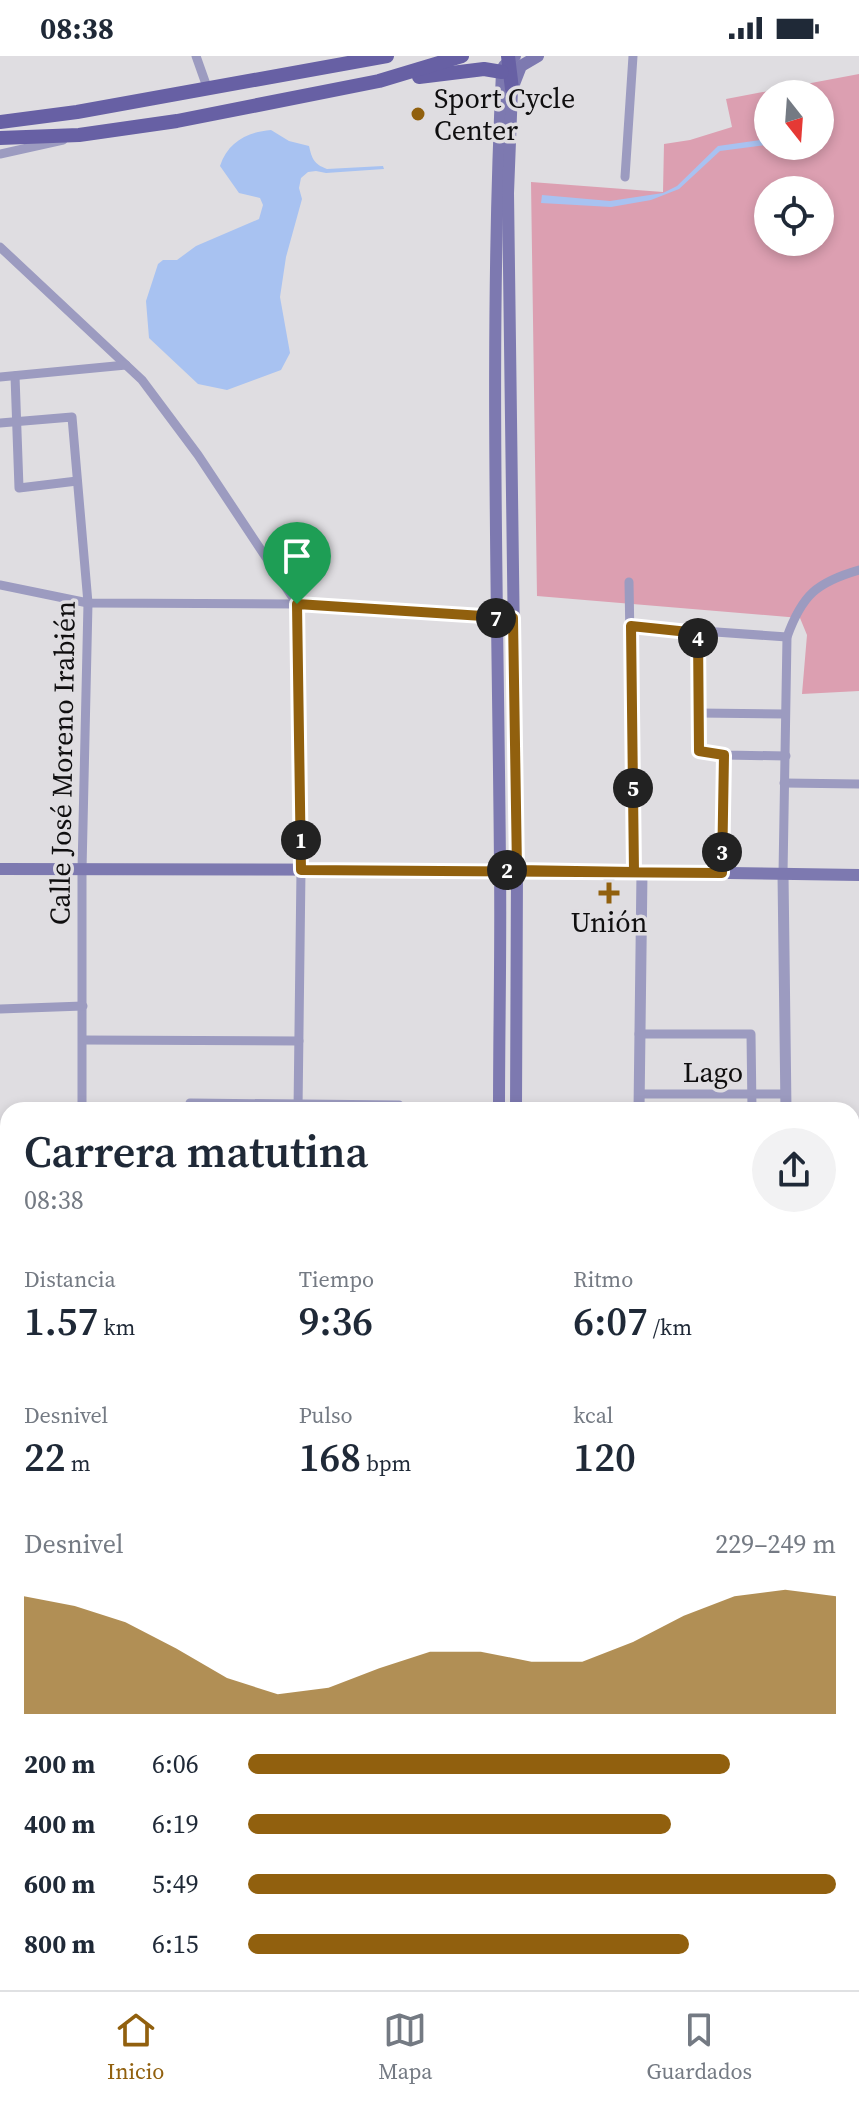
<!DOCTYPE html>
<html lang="es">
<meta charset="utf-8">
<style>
:root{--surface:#fff;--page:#f2f2f3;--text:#1f2937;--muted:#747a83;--line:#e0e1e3;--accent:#91600e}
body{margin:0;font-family:"Source Serif 4",serif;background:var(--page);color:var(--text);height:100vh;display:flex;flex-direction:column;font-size:30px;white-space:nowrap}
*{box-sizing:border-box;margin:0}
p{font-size:26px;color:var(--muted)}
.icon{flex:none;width:44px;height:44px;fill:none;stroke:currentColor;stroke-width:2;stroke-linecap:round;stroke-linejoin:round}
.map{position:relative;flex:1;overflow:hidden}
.sheet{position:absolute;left:0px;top:1046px;width:860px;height:888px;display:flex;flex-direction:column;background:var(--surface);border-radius:24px 24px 0 0;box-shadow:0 4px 12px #0003}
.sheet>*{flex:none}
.needle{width:52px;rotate:163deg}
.tools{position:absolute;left:754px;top:24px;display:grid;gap:16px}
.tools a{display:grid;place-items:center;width:80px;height:80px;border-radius:50%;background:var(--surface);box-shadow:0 4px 12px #0003;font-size:40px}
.pin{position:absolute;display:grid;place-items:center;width:68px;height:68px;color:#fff;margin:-82px -34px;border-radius:50% 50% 50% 0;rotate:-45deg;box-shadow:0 0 8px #0007}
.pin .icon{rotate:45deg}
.km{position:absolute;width:40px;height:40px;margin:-20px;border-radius:50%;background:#222;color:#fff;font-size:22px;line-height:40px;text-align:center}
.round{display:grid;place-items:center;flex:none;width:84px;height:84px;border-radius:42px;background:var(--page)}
.head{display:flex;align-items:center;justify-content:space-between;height:136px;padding:0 24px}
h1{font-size:44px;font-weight:600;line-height:60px}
.figures{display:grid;grid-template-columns:repeat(3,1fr);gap:12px;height:136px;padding:8px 24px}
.figures div{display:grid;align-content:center}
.figures b{font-size:40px;font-weight:600}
.figures small{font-size:22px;font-weight:400}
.figures p{font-size:22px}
.chart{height:224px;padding:16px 24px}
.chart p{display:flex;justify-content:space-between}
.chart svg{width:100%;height:144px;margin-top:8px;fill:var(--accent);opacity:.7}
ul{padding:0 24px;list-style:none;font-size:26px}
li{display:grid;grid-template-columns:128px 96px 1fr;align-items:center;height:60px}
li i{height:20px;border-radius:10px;background:var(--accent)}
.status{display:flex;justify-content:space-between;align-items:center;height:56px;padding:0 40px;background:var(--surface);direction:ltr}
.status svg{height:22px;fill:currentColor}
.tab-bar{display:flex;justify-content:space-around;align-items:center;height:112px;border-top:2px solid var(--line);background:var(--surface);font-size:22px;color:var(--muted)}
.tab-bar a{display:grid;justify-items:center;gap:4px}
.tab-bar .selected{color:var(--accent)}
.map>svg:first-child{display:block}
.green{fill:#dc9fb1;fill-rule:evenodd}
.water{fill:#a8c2f1}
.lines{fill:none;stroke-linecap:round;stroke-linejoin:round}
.pedestrian{stroke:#9c9bc0;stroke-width:6}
.minor{stroke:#9c9bc0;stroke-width:9}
.tertiary{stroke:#9c9bc0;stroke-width:11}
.secondary{stroke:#7d79b0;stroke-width:12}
.primary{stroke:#6760a4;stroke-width:14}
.route-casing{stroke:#fff;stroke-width:16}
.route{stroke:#91600e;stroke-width:10}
.poi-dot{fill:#91600e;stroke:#dfdde1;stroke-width:3}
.labels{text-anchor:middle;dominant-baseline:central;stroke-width:7;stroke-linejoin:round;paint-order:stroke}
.poi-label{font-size:28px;fill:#0f0e0f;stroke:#dfdde1;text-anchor:start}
.street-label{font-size:28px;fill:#0f0e0f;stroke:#dfdde1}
</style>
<div class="status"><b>08:38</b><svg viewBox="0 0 49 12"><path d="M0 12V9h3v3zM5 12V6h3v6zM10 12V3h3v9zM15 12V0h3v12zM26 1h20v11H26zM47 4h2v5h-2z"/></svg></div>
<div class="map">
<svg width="859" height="1934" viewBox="0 0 859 1934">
<rect width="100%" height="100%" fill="#dfdde1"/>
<g class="green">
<path d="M859 18V635L802 638 807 579 800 562 537 540 531 126 663 136 664 88 690 84 732 71 726 43ZM768 38H820V90H768ZM768 134H820V186H768Z"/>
<path d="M0 1822 8 1823V1903L0 1906Z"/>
</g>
<g class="water">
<path d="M271 74 289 85 309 90C312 103 314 108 327 113L383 110 384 113 326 117 316 115 308 116 301 122 299 132 302 143 286 201 280 241 290 297 281 314 227 334 198 328 149 282 146 245 158 208 163 204H177L196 190 259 163 263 149 260 142 239 137 220 110C228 86 247 76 271 74Z"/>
<path d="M768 83V88L765 89 720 95 679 133 651 144 611 151 541 147 542 139 610 145 663 137 677 130 718 90Z"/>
</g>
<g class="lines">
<path class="pedestrian" d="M345 1926 347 1934"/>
<g class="minor">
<path d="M196 0 207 31"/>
<path d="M0 98 63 84"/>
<path d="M625 121 633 0"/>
<path d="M0 191 142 324 198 399 297 548 301 814 298 1054"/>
<path d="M15 320 19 432 77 425"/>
<path d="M0 321 126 309"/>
<path d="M0 367 72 361 88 547 82 814V1054"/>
<path d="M629 526 634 816"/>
<path d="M0 529 88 547 297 548 513 562"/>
<path d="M631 570 787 581"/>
<path d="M698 577 699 695 724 699 786 700"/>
<path d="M698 657 785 658"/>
<path d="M784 727 859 728"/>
<path d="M722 817 724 699"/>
<path d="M783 818 787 581C802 539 817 526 859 514"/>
<path d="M0 953 83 950"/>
<path d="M639 978H751L752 1054"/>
<path d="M83 984 299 985"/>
<path d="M639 1038H786"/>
<path d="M190 1054V1047L399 1049V1054"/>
<path d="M852 1067H859"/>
<path d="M0 1077H8"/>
<path d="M852 1129H859"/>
<path d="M852 1190H859"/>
<path d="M0 1206H8"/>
<path d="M852 1226H859"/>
<path d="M852 1310 859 1311"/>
<path d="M852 1499 859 1498"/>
<path d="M0 1584 8 1582"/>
<path d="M0 1736 8 1734"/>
<path d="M852 1775H859"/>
<path d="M0 1906 8 1904"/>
<path d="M278 1934 279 1926"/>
</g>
<g class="tertiary">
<path d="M783 818 786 1054"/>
<path d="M639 1054 642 816"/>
<path d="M852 1446H859"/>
<path d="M852 1459H859"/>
<path d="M852 1660 859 1674"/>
<path d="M621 1926V1934"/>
<path d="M185 1934 222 1926"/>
</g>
<g class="secondary">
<path d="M0 813 517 814 859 819"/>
<path d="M499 1054C499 973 501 892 500 811 498 547 489 281 502 16L504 10 515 0"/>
<path d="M516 1054 517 814 508 137 512 33 521 10 538 0"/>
<path d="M0 1439 8 1440"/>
<path d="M0 1453H8"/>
<path d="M0 1790 8 1822"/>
<path d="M852 1864 859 1860"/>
<path d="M46 1926 49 1934"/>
<path d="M497 1926V1934"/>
<path d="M513 1926V1934"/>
<path d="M751 1934 756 1926"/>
</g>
<g class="primary">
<path d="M508 0 512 33"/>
<path d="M419 21 484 13 502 16"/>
<path d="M0 66 77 56 387 0"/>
<path d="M0 82 79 79 177 65 379 25 462 0"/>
<path d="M0 1468 8 1472"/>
<path d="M0 1488 8 1491"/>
<path d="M0 1504 8 1502"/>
<path d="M770 1926H787"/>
<path d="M801 1926 817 1934"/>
<path d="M829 1926 843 1934"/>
</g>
</g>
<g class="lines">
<g class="route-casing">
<path id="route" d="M297 548 301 814 722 817 724 699 699 695 698 577 631 570 634 816 517 814 513 562 297 548"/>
</g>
<use href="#route" class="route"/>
</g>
<g class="poi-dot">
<circle cx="418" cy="58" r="8"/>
<path d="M605 825h8v8h8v8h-8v8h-8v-8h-8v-8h8z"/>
</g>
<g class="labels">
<g class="poi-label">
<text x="434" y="42">Sport Cycle<tspan x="434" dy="32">Center</tspan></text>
<text x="609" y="866" text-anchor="middle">Unión</text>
</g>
<g class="street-label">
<text transform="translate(62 707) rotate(-89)">Calle José Moreno Irabién</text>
<text x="713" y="1016">Lago</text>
</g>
</g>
</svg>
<div class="tools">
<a><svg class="needle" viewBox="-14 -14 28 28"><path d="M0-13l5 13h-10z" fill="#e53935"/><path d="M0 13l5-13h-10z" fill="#747a83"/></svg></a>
<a><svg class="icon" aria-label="locate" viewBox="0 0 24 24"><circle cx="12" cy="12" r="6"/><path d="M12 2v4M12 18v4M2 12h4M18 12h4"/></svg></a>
</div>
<div class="pin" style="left:297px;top:548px;background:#1e9e55"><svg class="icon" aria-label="arrive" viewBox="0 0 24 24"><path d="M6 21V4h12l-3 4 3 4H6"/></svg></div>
<b class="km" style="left:301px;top:784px">1</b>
<b class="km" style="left:507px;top:814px">2</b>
<b class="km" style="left:722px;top:796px">3</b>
<b class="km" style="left:698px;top:582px">4</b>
<b class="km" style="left:633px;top:732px">5</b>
<b class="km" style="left:496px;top:562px">7</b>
<section class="sheet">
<div class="head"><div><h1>Carrera matutina</h1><p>08:38</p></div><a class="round"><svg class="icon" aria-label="share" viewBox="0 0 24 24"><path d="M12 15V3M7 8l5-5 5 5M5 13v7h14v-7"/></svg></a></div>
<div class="figures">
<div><p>Distancia</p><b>1.57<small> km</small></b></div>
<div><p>Tiempo</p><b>9:36</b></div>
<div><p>Ritmo</p><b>6:07<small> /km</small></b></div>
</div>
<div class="figures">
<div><p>Desnivel</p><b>22<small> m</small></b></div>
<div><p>Pulso</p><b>168<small> bpm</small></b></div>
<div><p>kcal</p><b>120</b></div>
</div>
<div class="chart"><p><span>Desnivel</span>229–249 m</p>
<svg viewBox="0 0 160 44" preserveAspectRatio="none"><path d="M0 44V8L10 11L20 16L30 24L40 33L50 38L60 36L70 30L80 25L90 25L100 28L110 28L120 22L130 14L140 8L150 6L160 8V44z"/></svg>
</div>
<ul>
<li><b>200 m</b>6:06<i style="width:82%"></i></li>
<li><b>400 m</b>6:19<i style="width:72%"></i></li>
<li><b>600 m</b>5:49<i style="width:100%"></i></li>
<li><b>800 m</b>6:15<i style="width:75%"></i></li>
</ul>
</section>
</div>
<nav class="tab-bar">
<a class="selected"><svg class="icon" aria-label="home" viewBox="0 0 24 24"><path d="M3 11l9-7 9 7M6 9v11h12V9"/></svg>Inicio</a>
<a><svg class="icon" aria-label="map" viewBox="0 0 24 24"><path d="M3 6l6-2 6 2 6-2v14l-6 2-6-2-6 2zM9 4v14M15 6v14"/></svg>Mapa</a>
<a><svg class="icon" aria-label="saved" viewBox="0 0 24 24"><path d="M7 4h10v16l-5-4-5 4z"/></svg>Guardados</a>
</nav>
